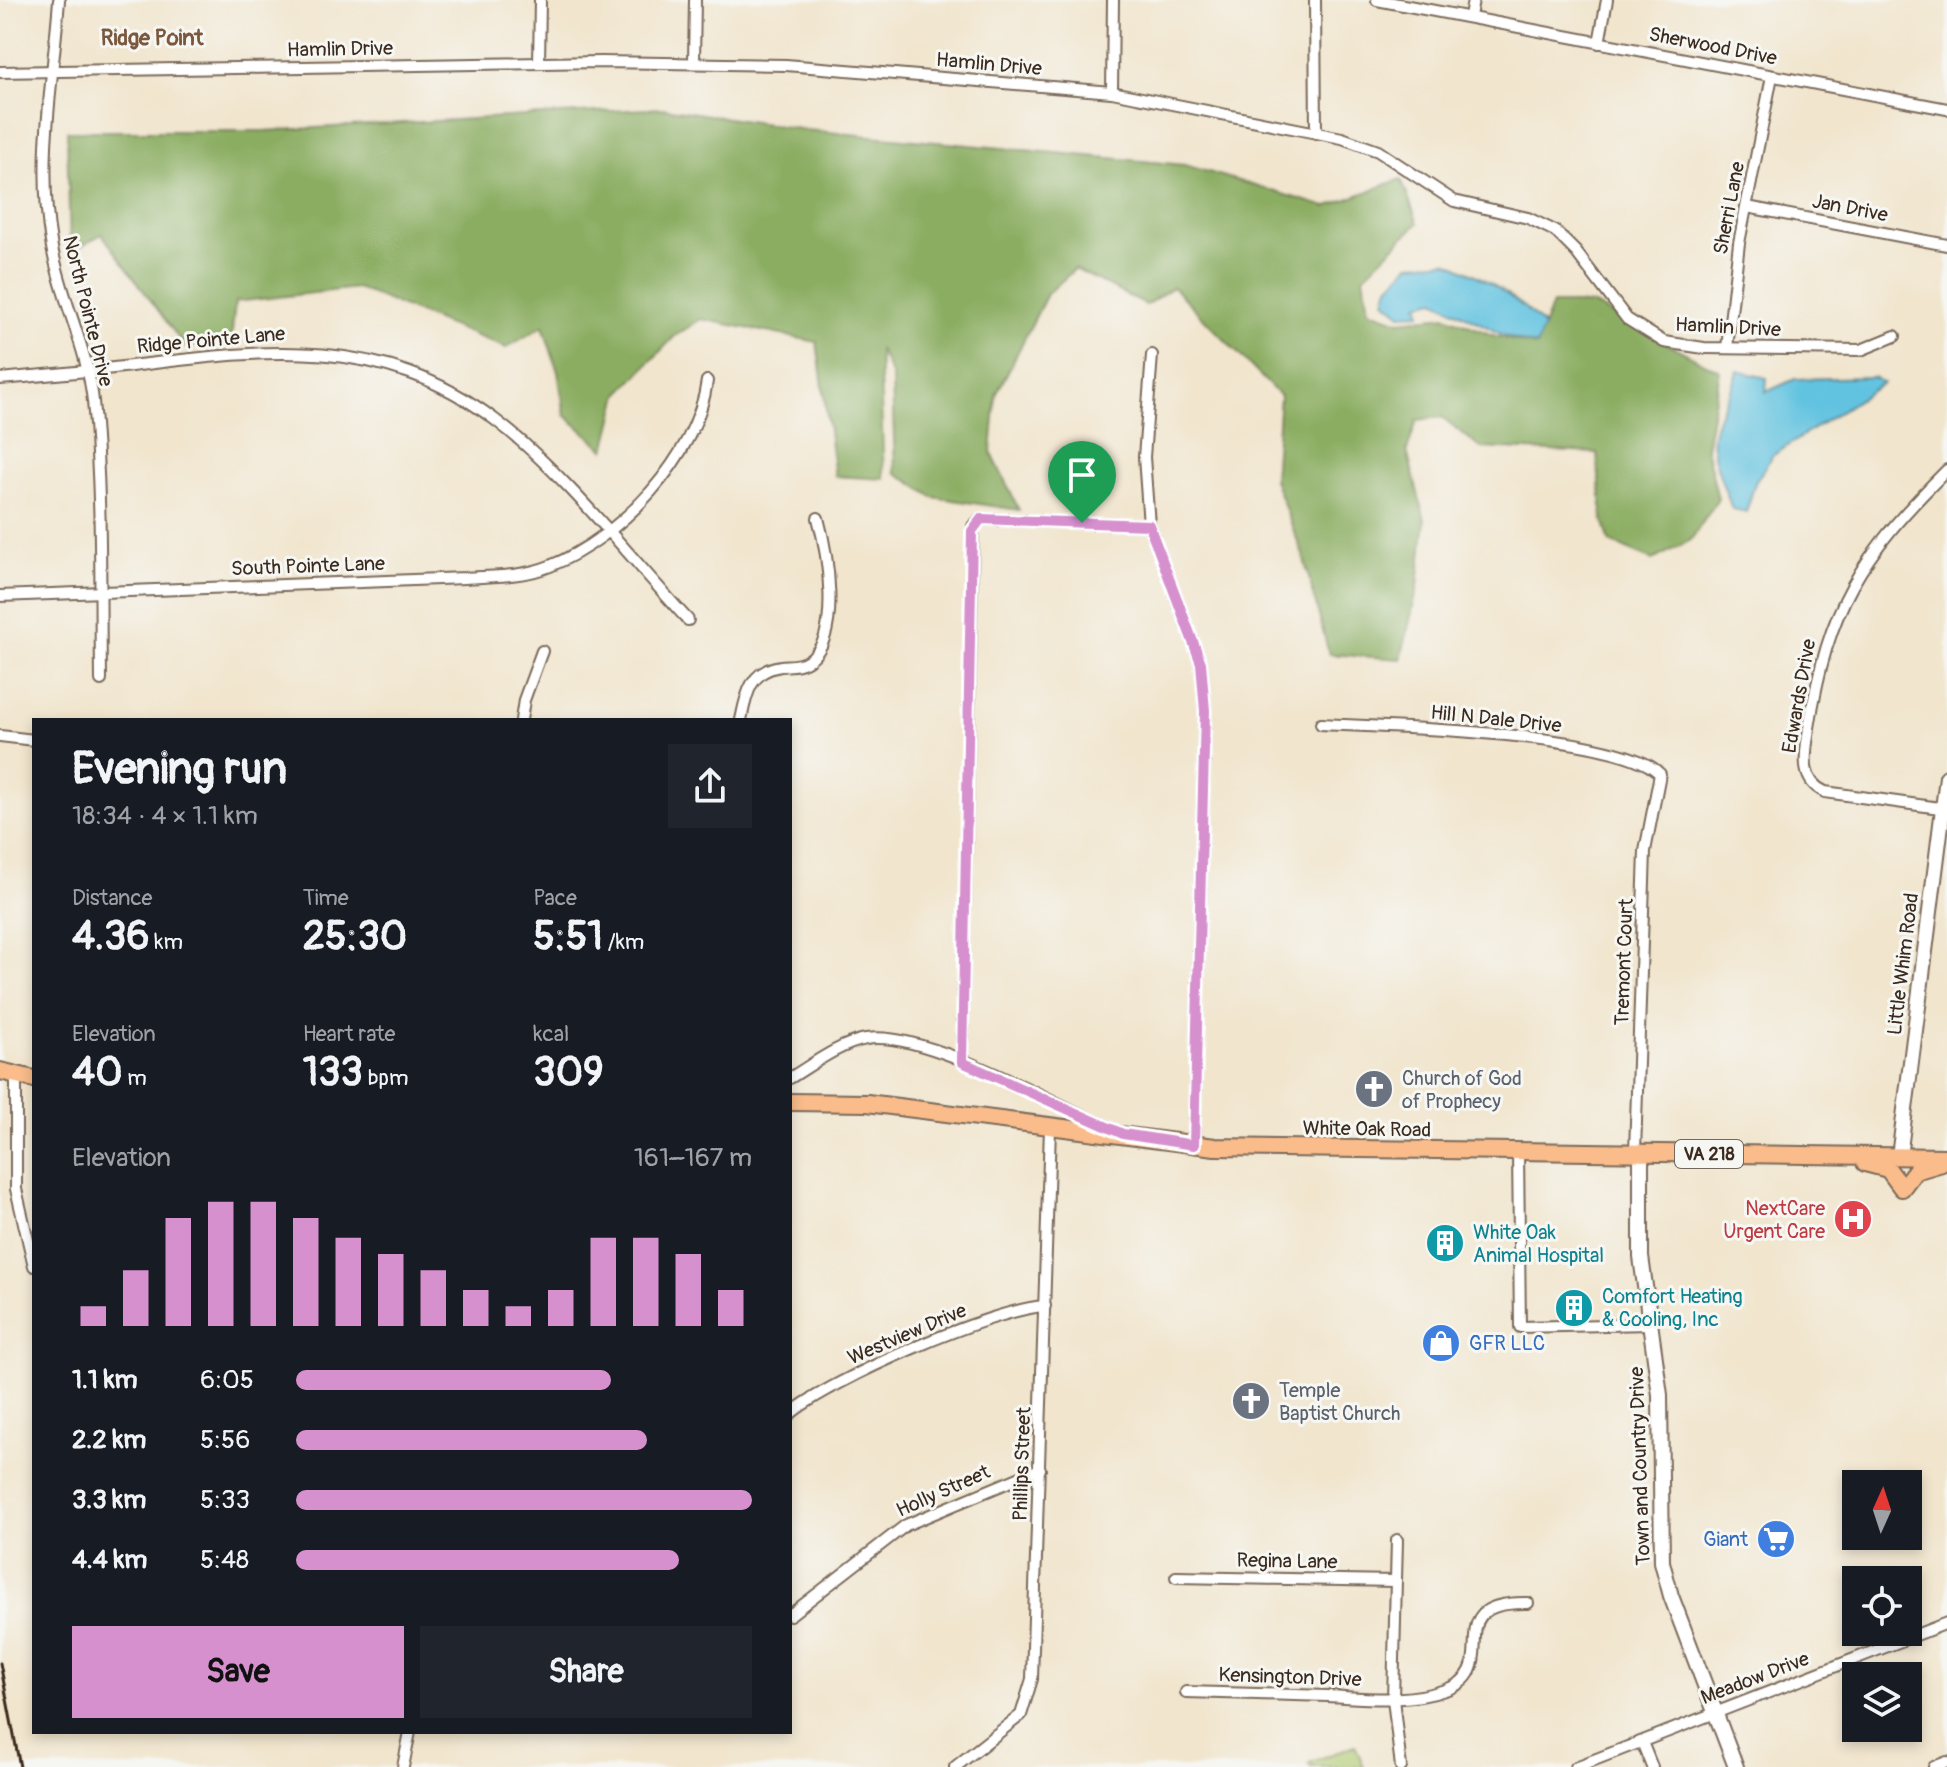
<!DOCTYPE html>
<meta charset="utf-8">
<style>
:root{--surface:#171b24;--page:#20242c;--text:#f1f3f6;--muted:#9ea1a6;--accent:#d690ce}
body{margin:0;font-family:Pangolin,sans-serif;background:var(--page);color:var(--text);height:100vh;display:flex;flex-direction:column;font-size:30px;white-space:nowrap}
*{box-sizing:border-box;margin:0}
p{font-size:26px;color:var(--muted)}
.icon{flex:none;width:44px;height:44px;fill:none;stroke:currentColor;stroke-width:2;stroke-linecap:round;stroke-linejoin:round}
.map{position:relative;flex:1;overflow:hidden}
.panel{position:absolute;left:32px;top:718px;width:760px;height:1016px;display:flex;flex-direction:column;background:var(--surface);border-radius:0px;box-shadow:0 4px 12px #0003}
.panel>*{flex:none}
.needle{width:52px;rotate:3deg}
.controls{position:absolute;left:1842px;top:1470px;display:grid;gap:16px}
.controls a{display:grid;place-items:center;width:80px;height:80px;border-radius:0px;background:var(--surface);box-shadow:0 4px 12px #0003;font-size:40px}
.pin{position:absolute;display:grid;place-items:center;width:68px;height:68px;color:#fff;margin:-82px -34px;border-radius:50% 50% 50% 0;rotate:-45deg;box-shadow:0 0 8px #0007}
.pin .icon{rotate:45deg}
.round{display:grid;place-items:center;flex:none;width:84px;height:84px;border-radius:0px;background:var(--page)}
.overview{display:flex;align-items:center;justify-content:space-between;height:136px;padding:0 40px}
h1{font-size:44px;font-weight:700;line-height:60px}
.metrics{display:grid;grid-template-columns:repeat(3,1fr);gap:12px;height:136px;padding:8px 40px}
.metrics div{display:grid;align-content:center}
.metrics b{font-size:40px;font-weight:700}
.metrics small{font-size:22px;font-weight:400}
.metrics p{font-size:22px}
.chart{height:224px;padding:16px 40px}
.chart p{display:flex;justify-content:space-between}
.chart svg{width:100%;height:144px;margin-top:8px;stroke:var(--accent);stroke-width:6}
.cta{display:flex;gap:16px;margin-top:auto;padding:16px 40px}
.cta a{flex:1;height:92px;border-radius:0px;background:var(--accent);color:#111;font-size:32px;font-weight:700;line-height:92px;text-align:center}
.cta a+a{background:var(--page);color:var(--text)}
ul{padding:0 40px;list-style:none;font-size:26px}
li{display:grid;grid-template-columns:128px 96px 1fr;align-items:center;height:60px}
li i{height:20px;border-radius:10px;background:var(--accent)}
.map>svg:first-child{display:block}
.green{fill:#afc96f;stroke:#757a46;stroke-width:2}
.forest{fill:#8bad62;stroke:#636c40;stroke-width:2}
.water{fill:#62c3e0;stroke:#4e767f;stroke-width:2}
.lines{fill:none;stroke-linecap:round;stroke-linejoin:round}
.minor-casing{stroke:#7b6b5b;stroke-width:14}
.tertiary-casing{stroke:#7b6b5b;stroke-width:18}
.primary-casing{stroke:#7b6b5b;stroke-width:20}
.minor{stroke:#fff;stroke-width:10}
.tertiary{stroke:#fff;stroke-width:14}
.primary{stroke:#f9bc8a;stroke-width:16}
.rail{stroke:#3b2a1e;stroke-width:3}
.route-casing{stroke:#fff;stroke-width:16}
.route{stroke:#d690ce;stroke-width:10}
.labels{text-anchor:middle;dominant-baseline:central;stroke-width:6;stroke-linejoin:round;paint-order:stroke}
.shield{fill:#f6f6f2;stroke:#73675e;stroke-width:2}
.shield-label{font-size:18px;font-weight:bold;fill:#3b2a1e}
.street-label{font-size:20px;fill:#3b2a1e;stroke:#f6f6f2}
.worship-label{font-size:20px;fill:#5b616d;stroke:#f6f6f2;text-anchor:start}
.health-label{font-size:20px;fill:#be3a42;stroke:#f6f6f2;text-anchor:end}
.culture-label{font-size:20px;fill:#0d838f;stroke:#f6f6f2;text-anchor:start}
.shop-label{font-size:20px;fill:#366cbe;stroke:#f6f6f2;text-anchor:start}
.neighbourhood-label{font-size:22px;font-weight:bold;fill:#7b583d;stroke:#f6f6f2}
</style>
<div class="map">
<svg width="1947" height="1767" viewBox="0 0 1947 1767">
<rect width="100%" height="100%" fill="#f6f6f2"/>
<filter id="ink" filterUnits="userSpaceOnUse"><feTurbulence type="fractalNoise" baseFrequency=".0125" numOctaves="2"/><feDisplacementMap in="SourceGraphic" scale="16" xChannelSelector="R" yChannelSelector="G"/><feConvolveMatrix kernelMatrix="1 2 1 2 8 2 1 2 1" color-interpolation-filters="sRGB"/></filter>
<filter id="wash" filterUnits="userSpaceOnUse"><feTurbulence type="fractalNoise" baseFrequency=".006" numOctaves="4" result="noise"/><feDisplacementMap in="SourceGraphic" scale="32" xChannelSelector="R" yChannelSelector="G"/><feGaussianBlur stdDeviation="1.8" result="paint"/><feColorMatrix in="noise" values="0 0 0 0 0 0 0 0 0 0 0 0 0 0 0 0 0 1.4 0 .05"/><feComposite in="paint" operator="in"/></filter>
<g filter="url(#wash)">
<rect width="100%" height="100%" fill="#f1e5cd"/>
<path class="green" d="M1355 1745 1364 1767H1311L1309 1763Z"/>
<path class="forest" d="M664 108 806 130 1185 165 1326 207 1401 179 1418 223 1364 276 1369 310 1399 321 1446 316 1492 335 1536 346 1552 304H1592L1720 371 1706 448 1718 499 1691 540 1653 560 1610 542 1603 520 1597 453 1481 448 1442 417 1417 420 1407 451 1425 520 1418 586 1401 659 1329 654 1303 555 1274 479 1280 396 1173 287 1146 305 1075 269 1047 294 996 395 991 452 1019 510 933 497 895 472 892 376 879 349 884 479 835 476 817 342 701 319 675 336 619 394 605 450 565 415 558 372 543 326 506 348 357 288 235 302 231 342 185 347 102 234 70 252 67 131H263Z"/>
<g class="water">
<path d="M1447 261C1483 277 1518 297 1544 327L1536 346 1505 336 1435 300 1418 304 1421 313 1401 314 1385 301 1389 286 1410 264Z"/>
<path d="M1738 371 1767 378 1766 392 1795 379 1873 377 1883 383 1772 456 1755 483 1746 512 1732 509C1725 488 1710 457 1713 435 1716 412 1733 394 1738 371Z"/>
</g>
</g>
<g filter="url(#ink)">
<g class="lines">
<g class="minor-casing">
<g id="minor">
<path d="M59 0C53 80 37 163 51 242 60 297 87 346 93 401 102 493 100 588 101 680"/>
<path d="M1315 0 1316 133"/>
<path d="M1377 0 1947 109"/>
<path d="M1470 16 1473 0"/>
<path d="M1599 43 1607 0"/>
<path d="M694 62 695 0"/>
<path d="M539 63 540 0"/>
<path d="M0 72 601 62 786 65 1112 92 1342 138 1378 151 1454 201 1528 218 1555 231 1576 252 1627 319 1664 342 1704 348 1861 350 1895 336"/>
<path d="M1112 92 1113 0"/>
<path d="M1747 207 1947 245"/>
<path d="M1727 348 1739 243 1772 76"/>
<path d="M1152 355 1144 457 1149 525 1201 663 1205 711 1194 1145"/>
<path d="M0 379C46 375 93 371 139 365 268 349 382 335 494 419 562 470 629 556 688 620"/>
<path d="M1947 470C1860 556 1828 606 1809 728 1806 752 1798 780 1825 792L1947 809"/>
<path d="M0 596 465 578C494 576 523 577 550 566 620 538 697 457 707 381"/>
<path d="M521 720 524 700 542 651"/>
<path d="M741 720C746 695 750 670 781 666 791 665 801 666 810 659 842 636 827 551 818 518"/>
<path d="M1321 724C1385 727 1621 732 1660 774L1645 851 1635 1152"/>
<path d="M0 736 34 740"/>
<path d="M962 1062 973 526 981 519 1149 525"/>
<path d="M16 1074V1189L34 1266"/>
<path d="M790 1078C813 1064 839 1044 866 1039 923 1029 1056 1105 1112 1129"/>
<path d="M1518 1151 1520 1327 1650 1324"/>
<path d="M790 1414C832 1379 992 1309 1045 1306"/>
<path d="M1397 1540 1393 1699 1401 1767"/>
<path d="M1176 1577 1396 1581"/>
<path d="M790 1615 906 1525 1040 1469"/>
<path d="M1186 1692C1233 1693 1281 1695 1328 1696 1366 1698 1408 1703 1445 1690 1509 1669 1433 1601 1528 1603"/>
<path d="M1642 1742 1652 1767"/>
<path d="M403 1767 410 1732"/>
<path d="M955 1767 1021 1715 1032 1679 1050 1128"/>
<path d="M1576 1767 1947 1623"/>
<path d="M1934 1767 1947 1762"/>
</g>
</g>
<g class="tertiary-casing">
<g id="tertiary">
<path d="M1641 1153V1257L1660 1395 1662 1562 1671 1596 1736 1767"/>
<path d="M1899 1157 1947 777"/>
</g>
</g>
<g class="primary-casing">
<g id="primary">
<path d="M0 1071 34 1079"/>
<path d="M790 1102 867 1103 1215 1147 1947 1157"/>
<path d="M1865 1163 1888 1169 1902 1188 1915 1171 1942 1163"/>
</g>
</g>
<use href="#minor" class="minor"/>
<use href="#tertiary" class="tertiary"/>
<use href="#primary" class="primary"/>
<path class="rail" d="M0 1663 20 1767"/>
</g>
</g>
<g class="lines" filter="url(#ink)">
<g class="route-casing">
<path id="route" d="M981 519 1149 525 1201 663 1205 711 1194 1145 1123 1134 962 1062 972 531Z"/>
</g>
<use href="#route" class="route"/>
</g>
<defs>
<g id="church-disc" transform="scale(2)"><circle r="9.5" fill="#6b7280" stroke="#f6f6f2"/><path d="M-1.2-6h2.4v3.5h3.3v2.4h-3.3V6h-2.4V-.1h-3.3v-2.4h3.3Z" fill="#fff"/></g>
<g id="hospital-disc" transform="scale(2)"><circle r="9.5" fill="#e0444e" stroke="#f6f6f2"/><path d="M-5-5h3v3.5h4V-5h3V5h-3V1.5h-4V5h-3Z" fill="#fff"/></g>
<g id="building-disc" transform="scale(2)"><circle r="9.5" fill="#0f9aa8" stroke="#f6f6f2"/><path d="M-4-6H4V6H1V3H-1V6H-4ZM-2.5-4.3h1.7v1.8h-1.7ZM.8-4.3h1.7v1.8H.8ZM-2.5-1h1.7V.8h-1.7ZM.8-1h1.7V.8H.8Z" fill="#fff"/></g>
<g id="shop-disc" transform="scale(2)"><circle r="9.5" fill="#3f7fe0" stroke="#f6f6f2"/><path d="M-5-2.5h2.3a2.7 3.5 0 0 1 5.4 0H5L5.5 6h-11ZM-1.5-2.5h3a1.5 2.3 0 0 0-3 0Z" fill="#fff"/></g>
<g id="supermarket-disc" transform="scale(2)"><circle r="9.5" fill="#3f7fe0" stroke="#f6f6f2"/><path d="M-6-5.5h2.5l.6 2H6L4.5 2H-2.5L-4.4-4H-6ZM-1.5 3.2a1.3 1.3 0 1 0 .1 0ZM3 3.2a1.3 1.3 0 1 0 .1 0Z" fill="#fff"/></g>
</defs>
<g fill-rule="evenodd">
<use href="#church-disc" x="1374" y="1089"/>
<use href="#hospital-disc" x="1853" y="1219"/>
<use href="#building-disc" x="1445" y="1243"/>
<use href="#building-disc" x="1574" y="1308"/>
<use href="#shop-disc" x="1441" y="1343"/>
<use href="#church-disc" x="1251" y="1401"/>
<use href="#supermarket-disc" x="1776" y="1539"/>
</g>
<g class="labels">
<rect class="shield" x="1675" y="1140" width="68" height="28" rx="6"/>
<g class="shield-label">
<text x="1709" y="1154">VA 218</text>
</g>
<g class="street-label">
<text transform="translate(1713 46) rotate(11)">Sherwood Drive</text>
<text transform="translate(340 49) rotate(-1)">Hamlin Drive</text>
<text transform="translate(989 64) rotate(5)">Hamlin Drive</text>
<text transform="translate(1729 208) rotate(-79)">Sherri Lane</text>
<text transform="translate(1850 208) rotate(11)">Jan Drive</text>
<text transform="translate(88 311) rotate(76)">North Pointe Drive</text>
<text transform="translate(1728 327) rotate(3)">Hamlin Drive</text>
<text transform="translate(211 340) rotate(-5)">Ridge Pointe Lane</text>
<text transform="translate(308 566) rotate(-2)">South Pointe Lane</text>
<text transform="translate(1799 696) rotate(-80)">Edwards Drive</text>
<text transform="translate(1496 719) rotate(6)">Hill N Dale Drive</text>
<text transform="translate(1624 962) rotate(-88)">Tremont Court</text>
<text transform="translate(1903 964) rotate(-83)">Little Whim Road</text>
<text transform="translate(1367 1129) rotate(1)">White Oak Road</text>
<text transform="translate(907 1334) rotate(-23)">Westview Drive</text>
<text transform="translate(1022 1464) rotate(-88)">Phillips Street</text>
<text transform="translate(1640 1466) rotate(-92)">Town and Country Drive</text>
<text transform="translate(943 1491) rotate(-24)">Holly Street</text>
<text transform="translate(1287 1561) rotate(1)">Regina Lane</text>
<text transform="translate(1290 1677) rotate(2)">Kensington Drive</text>
<text transform="translate(1755 1678) rotate(-21)">Meadow Drive</text>
</g>
<g class="worship-label">
<text x="1402" y="1078">Church of God<tspan x="1402" dy="23">of Prophecy</tspan></text>
<text x="1279" y="1390">Temple<tspan x="1279" dy="23">Baptist Church</tspan></text>
</g>
<g class="health-label">
<text x="1825" y="1208">NextCare<tspan x="1825" dy="23">Urgent Care</tspan></text>
</g>
<g class="culture-label">
<text x="1473" y="1232">White Oak<tspan x="1473" dy="23">Animal Hospital</tspan></text>
<text x="1602" y="1296">Comfort Heating<tspan x="1602" dy="23">&amp; Cooling, Inc</tspan></text>
</g>
<g class="shop-label">
<text x="1469" y="1343">GFR LLC</text>
<text x="1748" y="1539" text-anchor="end">Giant</text>
</g>
<g class="neighbourhood-label">
<text x="152" y="38">Ridge Point</text>
</g>
</g>
</svg>
<div class="controls">
<a><svg class="needle" viewBox="-14 -14 28 28"><path d="M0-13l5 13h-10z" fill="#e53935"/><path d="M0 13l5-13h-10z" fill="#9ea1a6"/></svg></a>
<a><svg class="icon" aria-label="locate" viewBox="0 0 24 24"><circle cx="12" cy="12" r="6"/><path d="M12 2v4M12 18v4M2 12h4M18 12h4"/></svg></a>
<a><svg class="icon" aria-label="layers" viewBox="0 0 24 24"><path d="M12 4l9 5-9 5-9-5zM3 14l9 5 9-5"/></svg></a>
</div>
<div class="pin" style="left:1082px;top:523px;background:#1e9e55"><svg class="icon" aria-label="arrive" viewBox="0 0 24 24"><path d="M6 21V4h12l-3 4 3 4H6"/></svg></div>
<section class="panel">
<div class="overview"><div><h1>Evening run</h1><p>18:34 · 4 × 1.1 km</p></div><a class="round"><svg class="icon" aria-label="share" viewBox="0 0 24 24"><path d="M12 15V3M7 8l5-5 5 5M5 13v7h14v-7"/></svg></a></div>
<div class="metrics">
<div><p>Distance</p><b>4.36<small> km</small></b></div>
<div><p>Time</p><b>25:30</b></div>
<div><p>Pace</p><b>5:51<small> /km</small></b></div>
</div>
<div class="metrics">
<div><p>Elevation</p><b>40<small> m</small></b></div>
<div><p>Heart rate</p><b>133<small> bpm</small></b></div>
<div><p>kcal</p><b>309</b></div>
</div>
<div class="chart"><p><span>Elevation</span>161–167 m</p>
<svg viewBox="0 0 160 44" preserveAspectRatio="none"><path d="M5 44V38M15 44V27M25 44V11M35 44V6M45 44V6M55 44V11M65 44V17M75 44V22M85 44V27M95 44V33M105 44V38M115 44V33M125 44V17M135 44V17M145 44V22M155 44V33"/></svg>
</div>
<ul>
<li><b>1.1 km</b>6:05<i style="width:69%"></i></li>
<li><b>2.2 km</b>5:56<i style="width:77%"></i></li>
<li><b>3.3 km</b>5:33<i style="width:100%"></i></li>
<li><b>4.4 km</b>5:48<i style="width:84%"></i></li>
</ul>
<div class="cta"><a>Save</a><a>Share</a></div>
</section>
</div>
